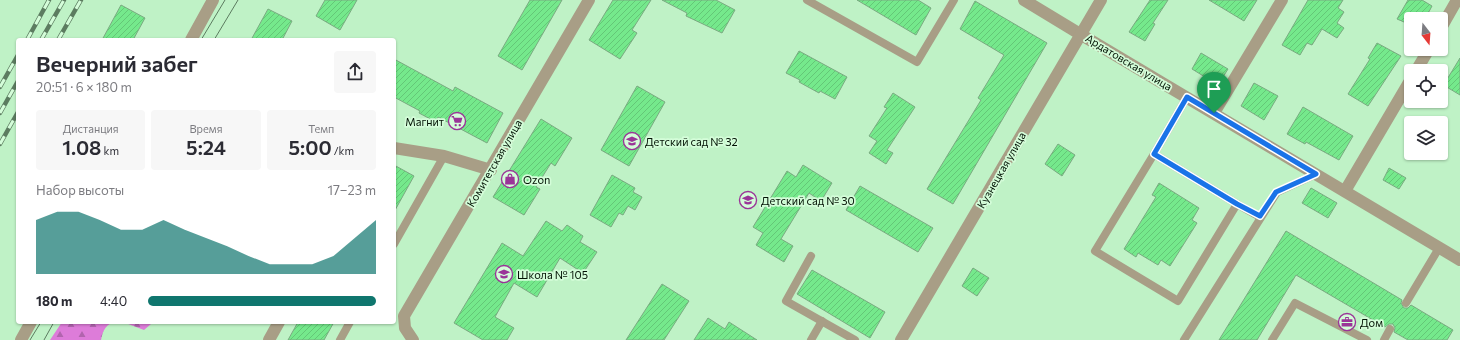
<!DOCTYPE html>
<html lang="ru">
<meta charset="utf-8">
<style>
:root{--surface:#fff;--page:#f7f7f7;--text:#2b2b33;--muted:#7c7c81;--accent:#0f766e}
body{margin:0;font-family:Commissioner,sans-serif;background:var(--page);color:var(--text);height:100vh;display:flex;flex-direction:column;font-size:15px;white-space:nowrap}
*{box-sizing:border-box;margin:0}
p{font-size:13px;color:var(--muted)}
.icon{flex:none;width:22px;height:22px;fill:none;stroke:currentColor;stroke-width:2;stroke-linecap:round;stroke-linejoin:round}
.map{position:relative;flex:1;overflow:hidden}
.sheet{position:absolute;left:16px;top:38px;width:380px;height:286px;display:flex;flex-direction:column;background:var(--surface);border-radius:4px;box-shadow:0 1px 3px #0004}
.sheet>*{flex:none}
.needle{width:26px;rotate:163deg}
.fabs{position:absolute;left:1404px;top:12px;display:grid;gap:8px}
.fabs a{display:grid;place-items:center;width:44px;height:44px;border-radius:4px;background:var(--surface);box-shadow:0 1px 3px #0004;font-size:20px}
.pin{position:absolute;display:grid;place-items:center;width:34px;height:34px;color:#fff;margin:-41px -17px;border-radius:50% 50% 50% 0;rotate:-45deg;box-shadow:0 0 4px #0007}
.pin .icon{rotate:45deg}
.round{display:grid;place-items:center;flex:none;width:42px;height:42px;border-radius:4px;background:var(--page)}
.head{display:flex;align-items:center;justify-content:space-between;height:68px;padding:0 20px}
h1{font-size:22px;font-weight:600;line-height:30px}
.metrics{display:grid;grid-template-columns:repeat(3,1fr);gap:6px;height:68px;padding:4px 20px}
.metrics div{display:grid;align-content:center;border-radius:4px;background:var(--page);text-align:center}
.metrics b{font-size:20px;font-weight:600}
.metrics small{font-size:11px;font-weight:400}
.metrics p{font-size:11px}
.chart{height:112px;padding:8px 20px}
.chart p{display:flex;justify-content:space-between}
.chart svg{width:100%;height:72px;margin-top:4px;fill:var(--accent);opacity:.7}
ul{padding:0 20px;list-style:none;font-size:13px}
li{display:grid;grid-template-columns:64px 48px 1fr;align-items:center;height:30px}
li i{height:10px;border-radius:5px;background:var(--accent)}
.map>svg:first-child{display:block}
.forest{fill:url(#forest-firs)}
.building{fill:url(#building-hatch);stroke:#7aaa81}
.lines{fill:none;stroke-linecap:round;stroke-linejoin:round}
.service{stroke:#a89e86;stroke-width:8}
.minor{stroke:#a89e86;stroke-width:12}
.tertiary{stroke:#a89e86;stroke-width:12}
.tram{stroke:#5c7c60;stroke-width:1}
.rail-casing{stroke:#5c7c60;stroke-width:4.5}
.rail{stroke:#d4fdd9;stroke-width:3;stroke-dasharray:9;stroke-linecap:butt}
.route-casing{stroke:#fff;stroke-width:8}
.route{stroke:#1a73e8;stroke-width:5}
.labels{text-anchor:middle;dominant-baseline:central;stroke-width:3.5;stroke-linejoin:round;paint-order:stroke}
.street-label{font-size:11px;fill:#021204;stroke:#d4fdd9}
.poi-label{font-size:11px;fill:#021204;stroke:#d4fdd9;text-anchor:start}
</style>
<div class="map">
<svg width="1460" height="340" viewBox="0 0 1460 340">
<defs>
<pattern id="forest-firs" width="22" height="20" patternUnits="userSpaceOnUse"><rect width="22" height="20" fill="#dd7cd9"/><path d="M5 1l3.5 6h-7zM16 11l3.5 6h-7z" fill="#b164ae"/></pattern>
<pattern id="building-hatch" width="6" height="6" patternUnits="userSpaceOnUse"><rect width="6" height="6" fill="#75e98c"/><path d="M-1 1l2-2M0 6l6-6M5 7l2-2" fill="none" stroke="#64c777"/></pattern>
</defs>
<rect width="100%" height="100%" fill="#bff2c6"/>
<g class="forest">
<path d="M62 322H117C106 323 103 330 101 340H50Z"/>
<path d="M123 322H151V324L144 330Z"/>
</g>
<g class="building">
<path d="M325 0H357L340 30 316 16Z"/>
<path d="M530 0H562L522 70 498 56Z"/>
<path d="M613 0H651L632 30 637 33 620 59 589 40Z"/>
<path d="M662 0H716L735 10 722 33 686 16 687 13Z"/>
<path d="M857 0H918L931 8 916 35Z"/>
<path d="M1150 0H1168L1153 23 1155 24 1145 41 1129 32Z"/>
<path d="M1209 0H1257L1244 21Z"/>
<path d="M1308 0H1343L1338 8 1344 12 1337 23 1344 28 1337 38 1322 29 1312 45 1307 43 1300 55 1282 45Z"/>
<path d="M1408 0H1422L1432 6 1425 19H1411V25L1397 19Z"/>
<path d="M975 1 1047 43 953 204 927 189 981 100 978 98 1004 55 960 29Z"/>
<path d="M121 5 145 18 133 40H102Z"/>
<path d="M268 9 292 21 282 40H251Z"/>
<path d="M1377 43 1401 56 1368 106 1348 94 1370 59 1368 58Z"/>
<path d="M799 51 847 77 835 99 820 91 819 93 799 82 800 80 786 73Z"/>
<path d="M1201 53 1228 69 1218 85 1192 69Z"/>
<path d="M1460 58V95L1445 86 1447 82 1446 81Z"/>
<path d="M394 59 453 91 455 87 503 113 487 143 438 117 436 122 419 113 420 111 394 97Z"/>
<path d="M1254 83 1278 96 1264 120 1241 106Z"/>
<path d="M637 86 665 102 629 166 601 150Z"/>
<path d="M893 93 915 107 887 150 893 153 886 164 869 153 877 141 869 136 887 108 884 107Z"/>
<path d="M1303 107 1353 136 1339 160 1306 142 1305 144 1287 134Z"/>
<path d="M541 119 572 138 555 166 551 163 536 187 540 189 524 215 493 197Z"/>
<path d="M1058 144 1075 155 1062 176 1045 164Z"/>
<path d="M394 165 414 176 394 212Z"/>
<path d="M803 165 832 183 821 201 809 193 781 239 793 246 784 262 756 245 763 233 753 227 787 171 796 177Z"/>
<path d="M1389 168 1406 178 1399 189 1383 180Z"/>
<path d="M612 175 635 188 633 192 642 197 635 210 628 206 623 215 619 213 611 227 590 215Z"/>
<path d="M1159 183 1199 208 1192 220 1197 223 1170 266 1161 260 1158 265 1138 253 1136 257 1124 249 1156 197 1152 195Z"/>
<path d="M860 186 933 228 918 252 846 210Z"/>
<path d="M1311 188 1337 203 1328 218 1302 203Z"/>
<path d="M546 221 562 231 567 225 583 236 580 242 597 252 583 273 560 258 537 297 514 283 495 317 514 328 507 340H483L454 323 502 243 523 256Z"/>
<path d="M1286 231 1402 300 1401 303 1404 308H1408L1411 305 1453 330 1447 340H1408L1394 332 1395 328 1393 324H1389L1385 327 1296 275 1257 340H1219Z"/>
<path d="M973 268 989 278 977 296 962 286Z"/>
<path d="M812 270 885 312 870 338 797 294Z"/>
<path d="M662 284 689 301 664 340H626Z"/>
<path d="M708 318 725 329 729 322 757 340H694Z"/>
<path d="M298 322H334L324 340H288Z"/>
</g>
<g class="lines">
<g class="service">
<path d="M807 0 917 62 954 0"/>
<path d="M1154 154 1187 97"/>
<path d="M1237 204 1178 301 1095 251 1154 154 1237 204 1260 217"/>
<path d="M394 244 444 156"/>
<path d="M811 256 786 301 855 340"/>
<path d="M1406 303 1439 248"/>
<path d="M340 340 350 322"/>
<path d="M811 340 822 321"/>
<path d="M1184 340 1277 192 1316 174"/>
<path d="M1272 340 1295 303 1367 340"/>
<path d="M1384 340 1390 329"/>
</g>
<g class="minor">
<path d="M1024 0 1080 34"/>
<path d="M1441 28 1457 0"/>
<path d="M191 40 213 0"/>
<path d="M1416 71 1429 49"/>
<path d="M1214 113 1282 0"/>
<path d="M394 148 444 156 491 170"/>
<path d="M1345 191 1411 79"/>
<path d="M21 340 31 322"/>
<path d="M269 340 279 322"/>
<path d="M413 340 405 328 404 316 589 0"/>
</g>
<g class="tertiary">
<path d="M1080 34 1460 260"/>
<path d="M901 340 1101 0"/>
</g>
<g class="tram">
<path d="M201 40 225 0"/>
<path d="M214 40 238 0"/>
<path d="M30 340 41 322"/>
<path d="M44 340 54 322"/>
</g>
<g class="rail-casing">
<g id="rail">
<path d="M27 40 49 0"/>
<path d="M41 40 64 0"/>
<path d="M58 40 81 0"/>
<path d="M0 87 18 55"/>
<path d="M0 113 18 81"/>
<path d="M0 144 18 112"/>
</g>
</g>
<use href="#rail" class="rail"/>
</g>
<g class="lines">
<g class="route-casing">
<path id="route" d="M1187 97 1316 174 1276 192 1260 216 1237 204 1154 154Z"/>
</g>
<use href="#route" class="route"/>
</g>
<defs>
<g id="supermarket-ring" transform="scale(0.9)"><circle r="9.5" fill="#d4fdd9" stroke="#9a3498" stroke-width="1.5"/><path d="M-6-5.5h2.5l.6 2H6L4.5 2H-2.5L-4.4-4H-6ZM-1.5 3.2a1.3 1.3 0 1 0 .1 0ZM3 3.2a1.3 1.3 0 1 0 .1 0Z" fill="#9a3498"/></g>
<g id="school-ring" transform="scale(0.9)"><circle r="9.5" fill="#d4fdd9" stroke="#9a3498" stroke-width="1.5"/><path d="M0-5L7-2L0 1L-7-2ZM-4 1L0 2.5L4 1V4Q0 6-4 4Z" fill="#9a3498"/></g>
<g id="shop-ring" transform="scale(0.9)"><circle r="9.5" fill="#d4fdd9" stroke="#9a3498" stroke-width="1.5"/><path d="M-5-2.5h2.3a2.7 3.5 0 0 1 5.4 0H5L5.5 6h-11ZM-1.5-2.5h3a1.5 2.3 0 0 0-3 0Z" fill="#9a3498"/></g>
<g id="office-ring" transform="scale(0.9)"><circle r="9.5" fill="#d4fdd9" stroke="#9a3498" stroke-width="1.5"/><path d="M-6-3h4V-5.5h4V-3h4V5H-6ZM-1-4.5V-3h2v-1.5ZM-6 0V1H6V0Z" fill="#9a3498"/></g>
</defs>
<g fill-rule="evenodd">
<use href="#supermarket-ring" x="457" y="121"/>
<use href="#school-ring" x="632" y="141"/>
<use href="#shop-ring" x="510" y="179"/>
<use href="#school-ring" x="748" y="200"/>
<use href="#school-ring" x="504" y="274"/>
<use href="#office-ring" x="1347" y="322"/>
</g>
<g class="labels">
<g class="street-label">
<text transform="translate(1129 62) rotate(31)">Ардатовская улица</text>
<text transform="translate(494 163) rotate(-60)">Комитетская улица</text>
<text transform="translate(1001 170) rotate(-60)">Кузнецкая улица</text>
</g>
<g class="poi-label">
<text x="444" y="121" text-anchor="end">Магнит</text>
<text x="645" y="141">Детский сад № 32</text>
<text x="523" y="179">Ozon</text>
<text x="761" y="200">Детский сад № 30</text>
<text x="517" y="274">Школа № 105</text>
<text x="1360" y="322">Дом</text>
</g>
</g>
</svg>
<div class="fabs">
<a><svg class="needle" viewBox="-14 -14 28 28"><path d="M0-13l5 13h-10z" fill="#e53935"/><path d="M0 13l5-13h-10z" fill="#7c7c81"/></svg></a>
<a><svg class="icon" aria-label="locate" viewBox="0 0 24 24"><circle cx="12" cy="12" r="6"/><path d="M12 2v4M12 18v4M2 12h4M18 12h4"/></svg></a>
<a><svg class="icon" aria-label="layers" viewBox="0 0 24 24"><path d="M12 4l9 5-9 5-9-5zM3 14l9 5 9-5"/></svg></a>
</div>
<div class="pin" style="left:1214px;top:113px;background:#1e9e55"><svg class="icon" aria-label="arrive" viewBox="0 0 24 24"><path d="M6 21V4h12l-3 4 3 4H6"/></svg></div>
<section class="sheet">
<div class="head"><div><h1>Вечерний забег</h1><p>20:51 · 6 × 180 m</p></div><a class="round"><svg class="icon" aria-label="share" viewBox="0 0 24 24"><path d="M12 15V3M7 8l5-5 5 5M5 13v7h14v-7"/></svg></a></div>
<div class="metrics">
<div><p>Дистанция</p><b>1.08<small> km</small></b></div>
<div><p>Время</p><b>5:24</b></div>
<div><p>Темп</p><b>5:00<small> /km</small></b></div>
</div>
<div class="chart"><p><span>Набор высоты</span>17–23 m</p>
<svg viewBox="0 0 160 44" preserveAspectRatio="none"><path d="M0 44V11L10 6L20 6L30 11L40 17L50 17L60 11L70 17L80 22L90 27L100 33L110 38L120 38L130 38L140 33L150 22L160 11V44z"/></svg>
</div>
<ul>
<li><b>180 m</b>4:40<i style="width:100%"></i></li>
</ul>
</section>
</div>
